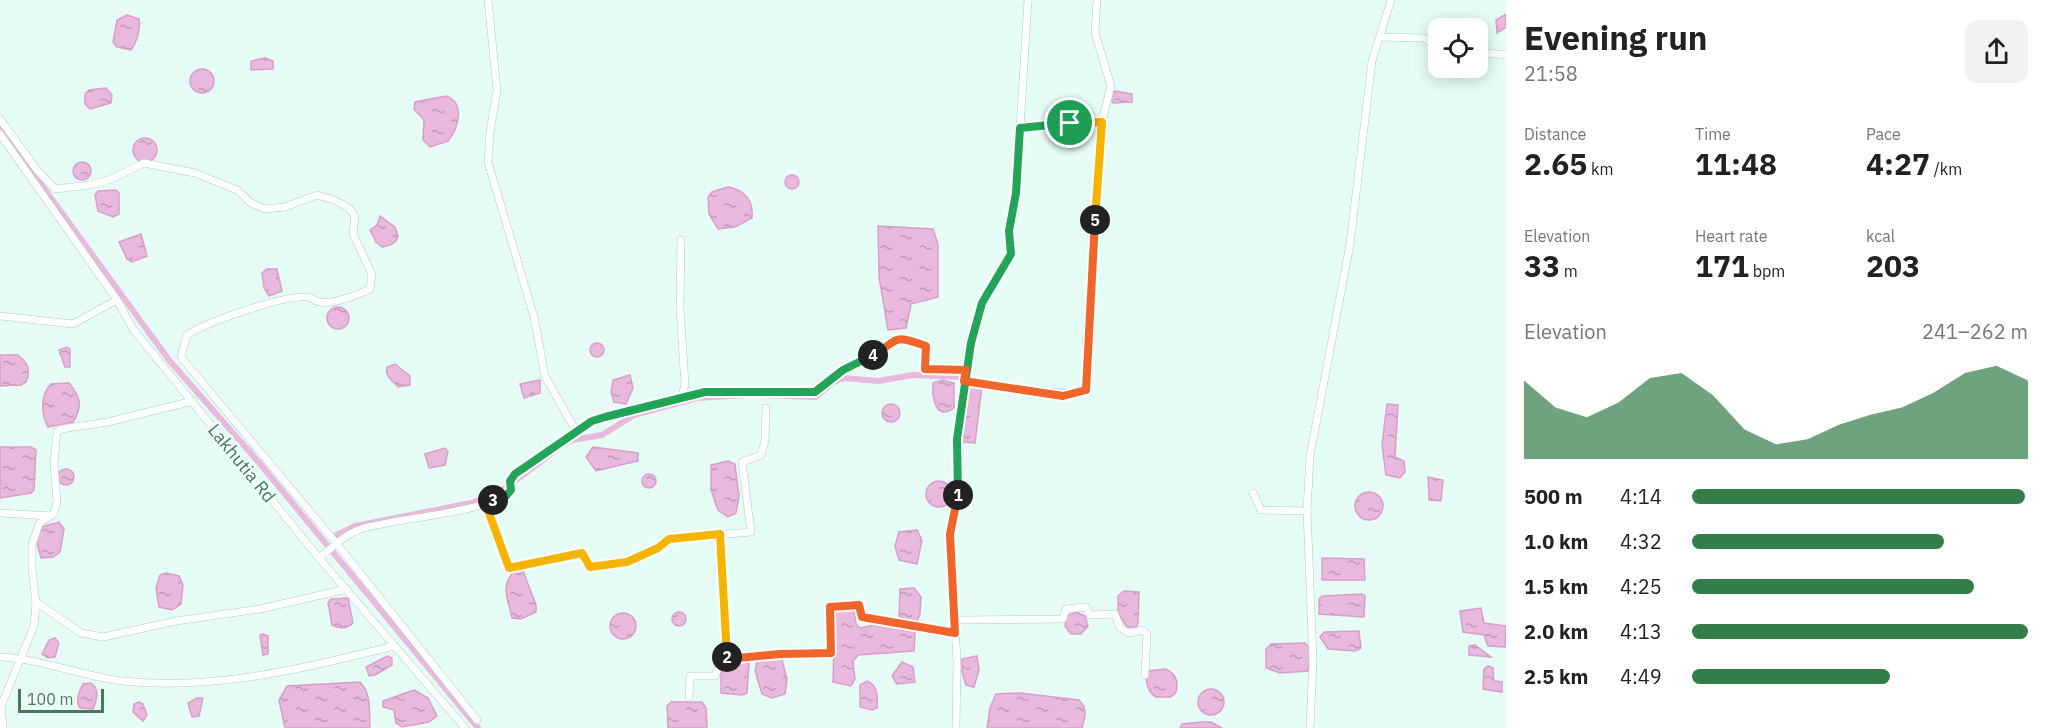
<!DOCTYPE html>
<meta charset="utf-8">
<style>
:root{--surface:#fff;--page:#f2f2f2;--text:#222;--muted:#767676;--accent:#327d48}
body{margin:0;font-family:"IBM Plex Sans",sans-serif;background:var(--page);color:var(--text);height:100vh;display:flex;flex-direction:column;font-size:22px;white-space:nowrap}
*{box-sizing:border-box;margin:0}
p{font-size:20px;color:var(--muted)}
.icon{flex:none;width:33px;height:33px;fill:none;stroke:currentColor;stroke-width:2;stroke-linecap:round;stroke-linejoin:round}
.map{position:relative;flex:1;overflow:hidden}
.drawer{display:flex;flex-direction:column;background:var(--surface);width:540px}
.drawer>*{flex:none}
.buttons{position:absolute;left:1428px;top:18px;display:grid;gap:12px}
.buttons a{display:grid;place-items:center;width:60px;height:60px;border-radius:12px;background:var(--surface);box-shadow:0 3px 15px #0003;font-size:30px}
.scale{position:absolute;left:18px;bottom:15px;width:86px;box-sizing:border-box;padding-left:6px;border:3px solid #49775d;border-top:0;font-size:16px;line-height:21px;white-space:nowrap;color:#49775d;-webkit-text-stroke:4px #ecfff9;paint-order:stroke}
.pin{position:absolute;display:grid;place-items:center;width:51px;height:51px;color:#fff;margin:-26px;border:3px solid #fff;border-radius:50%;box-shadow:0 2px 6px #0007}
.km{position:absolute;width:30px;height:30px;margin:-15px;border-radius:50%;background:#222;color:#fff;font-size:16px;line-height:30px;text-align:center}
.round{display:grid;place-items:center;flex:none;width:63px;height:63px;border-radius:12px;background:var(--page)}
.overview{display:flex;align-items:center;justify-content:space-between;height:102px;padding:0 18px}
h1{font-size:33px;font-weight:800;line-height:45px}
.figures{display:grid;grid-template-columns:repeat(3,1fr);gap:9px;height:102px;padding:6px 18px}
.figures div{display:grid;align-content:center}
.figures b{font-size:30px;font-weight:800}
.figures small{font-size:16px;font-weight:400}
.figures p{font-size:16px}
.chart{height:168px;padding:12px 18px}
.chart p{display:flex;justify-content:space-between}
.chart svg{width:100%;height:108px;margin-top:6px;fill:var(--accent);opacity:.7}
ul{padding:0 18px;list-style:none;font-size:20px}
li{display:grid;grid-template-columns:96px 72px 1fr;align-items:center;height:45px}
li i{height:15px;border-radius:8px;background:var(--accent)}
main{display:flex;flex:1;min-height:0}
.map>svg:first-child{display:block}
.water{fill:url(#water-ripples);stroke:#da9ecc;stroke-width:1.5}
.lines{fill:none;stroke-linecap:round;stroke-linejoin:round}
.canal{stroke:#e8b8dd;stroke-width:6}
.minor-casing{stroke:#abcfbd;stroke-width:8}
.minor{stroke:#fff;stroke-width:7}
.split-1-casing{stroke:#fff;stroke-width:12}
.split-2-casing{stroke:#fff;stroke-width:12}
.split-3-casing{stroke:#fff;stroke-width:12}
.split-4-casing{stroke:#fff;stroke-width:12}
.split-5-casing{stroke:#fff;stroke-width:12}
.split-6-casing{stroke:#fff;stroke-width:12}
.split-1{stroke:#22a559;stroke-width:8}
.split-2{stroke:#f0652b;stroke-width:8}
.split-3{stroke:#f5b400;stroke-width:8}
.split-4{stroke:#22a559;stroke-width:8}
.split-5{stroke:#f0652b;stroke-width:8}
.split-6{stroke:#f5b400;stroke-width:8}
.labels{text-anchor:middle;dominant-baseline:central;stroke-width:6;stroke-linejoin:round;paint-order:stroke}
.street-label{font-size:18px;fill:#49775d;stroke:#ecfff9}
</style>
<main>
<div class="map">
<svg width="1506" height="728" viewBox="0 0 1506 728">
<defs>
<pattern id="water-ripples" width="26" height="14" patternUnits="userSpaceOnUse" patternTransform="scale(1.5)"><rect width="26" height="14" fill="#e8b8dd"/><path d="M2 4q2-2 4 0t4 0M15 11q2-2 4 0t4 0" fill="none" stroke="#be9ab6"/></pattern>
</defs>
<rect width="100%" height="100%" fill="#e5fdf5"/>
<g class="water">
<path d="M1506 14V27L1497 33 1496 20Z"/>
<path d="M127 15 139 19C141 28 137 42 131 50L117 47 113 42 117 20Z"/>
<path d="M265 58 273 61V69L251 70V61Z"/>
<circle cx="202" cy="81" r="12"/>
<path d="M106 88 112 95 111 103 90 109 85 104V94L89 90Z"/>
<path d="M1116 91 1132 94V102L1113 103 1110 98 1113 92Z"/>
<path d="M446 96C466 103 458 129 448 141L430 147 423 140 424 120 414 109 415 102Z"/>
<circle cx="145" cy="150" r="12"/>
<circle cx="82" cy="171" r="9"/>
<circle cx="792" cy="182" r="7"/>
<path d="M728 187C744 190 754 200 752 218L735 227 718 229 709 214 708 197 712 192Z"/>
<path d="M116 190 119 193V214L113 217 98 211 95 195 98 191Z"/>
<path d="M380 216 395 227 398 236C397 244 389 246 382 247L376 242 370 230 377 225Z"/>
<path d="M878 226 933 229 938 244V297L911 304 906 328 888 330 879 277Z"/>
<path d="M141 234 147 256 132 262 127 259 119 242Z"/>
<path d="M267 269H277L282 291 269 296 264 288 262 273Z"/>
<circle cx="338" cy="318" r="11"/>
<circle cx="597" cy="350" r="7"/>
<path d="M67 347 70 349V367H65L59 350Z"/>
<path d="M0 355H18C28 363 31 370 26 382L21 385 0 386Z"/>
<path d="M395 364 410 376V385L398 387C393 381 384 376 387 367Z"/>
<path d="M630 375 633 388 626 404 614 402 611 392 613 380Z"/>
<path d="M540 380V393L524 398 520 384Z"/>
<path d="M942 380 954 383V408C935 422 932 396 933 383Z"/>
<path d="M69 383C81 398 83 406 73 422L48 427C41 414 40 395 51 384Z"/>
<path d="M969 385 982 386 975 443 962 442Z"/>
<path d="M1387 404 1398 405 1395 457 1404 461 1405 472 1400 478 1386 475 1382 445Z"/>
<circle cx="891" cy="413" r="9"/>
<path d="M0 447H31L36 450 34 490 31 493 0 498Z"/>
<path d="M593 447 638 453V461L596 471 586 457Z"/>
<path d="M445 448 448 452 445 465 429 468 425 454Z"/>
<path d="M728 461 735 464 739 496 736 513 728 517 718 510 711 490V465Z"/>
<circle cx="66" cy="477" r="8"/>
<circle cx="649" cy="481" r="7"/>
<path d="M1428 477 1443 480 1441 501 1429 500Z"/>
<circle cx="939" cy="494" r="13"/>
<circle cx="1369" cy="506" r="14"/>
<path d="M59 522 64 529 60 552 53 557 41 558 36 540 41 527Z"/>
<path d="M917 530 922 540 917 564 899 560 895 546 899 532Z"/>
<path d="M1322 558 1364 559 1365 580H1322Z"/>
<path d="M514 571H523L536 605V612L521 619 512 618C508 599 500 587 514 571Z"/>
<path d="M166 573 179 576 183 585 181 604 172 610 159 607 156 588 160 575Z"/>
<path d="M914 588 921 597 920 614 917 621 899 617 900 589Z"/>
<path d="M1124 591 1139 592 1138 623 1136 627H1127L1118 613V596Z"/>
<path d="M1362 594 1365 596 1364 617 1319 614V599L1322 596Z"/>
<path d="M348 598 353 623C347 629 339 629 332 625L328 603 331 599Z"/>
<path d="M1481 608 1484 623 1506 626 1505 647 1488 646 1484 635 1463 632 1460 611Z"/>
<path d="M835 610H854L856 624 860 628 873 625 915 632 914 651 858 655 853 661 855 679 851 686 833 682Z"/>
<circle cx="679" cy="619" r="7"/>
<path d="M1076 612 1085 616 1088 626 1081 634H1071L1065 626 1067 616Z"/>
<circle cx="623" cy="626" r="13"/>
<path d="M1359 631 1361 648 1355 651 1328 649 1320 637 1324 632Z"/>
<path d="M263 634 268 636V654L263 655 260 635Z"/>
<path d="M55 638 59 643 55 657 48 658 42 654 49 640Z"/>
<path d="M1305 643 1311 650 1308 671 1280 673 1266 668V649L1271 644Z"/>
<path d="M1475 645 1491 657 1469 655V646Z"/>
<path d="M387 656 392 658V665L375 675 369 676 366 667Z"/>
<path d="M770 656H781L787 679 785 694 772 698 762 694 755 671 757 661Z"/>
<path d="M977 656 979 670 974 687 966 685 962 672V659Z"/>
<path d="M744 660 749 664 747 693 742 695 721 693V667L726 661Z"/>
<path d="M902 662 913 667 915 682 897 684 892 676Z"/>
<path d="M1488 666 1493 668 1494 681 1502 682V692L1483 689 1484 669Z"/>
<path d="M1165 669C1175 673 1179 681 1176 692L1171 697H1156C1148 693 1144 679 1148 671Z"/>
<path d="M867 681C878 686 878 696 877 708L872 710 860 707V685Z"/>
<path d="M360 682C372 694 369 713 370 728H285L279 700 287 686Z"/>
<path d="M91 683C100 689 97 700 93 709L80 708C75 703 79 690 83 684Z"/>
<circle cx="1211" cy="702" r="13"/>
<path d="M414 690 428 698 437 716 429 722 402 727 396 723 394 710 383 707V701Z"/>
<path d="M1020 693 1079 700C1088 708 1085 718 1082 728H987L990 708 996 694Z"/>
<path d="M197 698H203L199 716 192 717 188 703Z"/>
<path d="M139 702 143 704 147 715 143 721 133 712 134 704Z"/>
<path d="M671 702H702L706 708 707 728H668L667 706Z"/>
<path d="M1202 722H1211L1222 728H1180L1182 724Z"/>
</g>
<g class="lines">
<g class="canal">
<path d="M0 128 169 360 261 465 478 728"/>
<path d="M1085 345 1095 190"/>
<path d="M969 379 992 383"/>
<path d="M1047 391 1073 392"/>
<path d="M760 395 816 397 832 383 843 378 878 381 913 375 962 377"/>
<path d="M335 536 355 526 471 503 499 493 560 447 572 440 602 435 634 415 697 398 746 395"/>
</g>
<g class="minor-casing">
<g id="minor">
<path d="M1380 37 1424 38 1438 49"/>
<path d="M1478 52 1506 55"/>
<path d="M0 119 37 170 55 189 90 185 109 180 144 163 195 173 237 190 251 203 265 209 285 207 317 195 334 200 349 208 355 216 353 234 372 274 370 289C357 295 334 304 320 302 316 302 312 297 307 297 283 295 207 322 187 335L181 357 337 544 477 720"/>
<path d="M1020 128 1102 122"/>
<path d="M0 134 117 300 133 329 319 558 465 728"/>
<path d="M681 240 680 309 685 384 682 397"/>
<path d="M0 316 73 324 117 300"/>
<path d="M964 382 1063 396 1086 390 1102 122 1111 86 1095 33 1097 0"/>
<path d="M576 431 605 417 705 392H815L843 371 878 352 891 340H908L925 346V369L966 370"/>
<path d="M1253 493 1261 510 1307 511"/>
<path d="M485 503 509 568 582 553 590 567 627 562 658 548 669 539 751 532 742 462 761 455 765 441 766 408"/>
<path d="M0 513 51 516"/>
<path d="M319 558C332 548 345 534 361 529 394 518 490 513 511 490L510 481 515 474 576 431 545 376 534 317 488 162 490 132 497 90 488 0"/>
<path d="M36 602 81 633 103 637 176 621 260 609 347 589"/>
<path d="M955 620 1063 619 1066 609 1086 607 1090 615 1115 614 1120 628 1129 633 1143 630 1147 634 1145 675"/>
<path d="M0 657C42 659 81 676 122 681 212 691 307 668 394 646"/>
<path d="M727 659 780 654 831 653 830 607 859 605 862 617 928 627 936 632 955 633"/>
<path d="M689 697 690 676H715L719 666 727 659 720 534"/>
<path d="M3 728 1 706 34 626 36 602 32 569V545L39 524 54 513 57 502 54 463 57 432 61 429 108 422 193 401"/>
<path d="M956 728 957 662 950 534 958 498 957 439 971 343 982 303 1011 254 1009 231 1016 193 1028 0"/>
<path d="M1310 728 1313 660 1307 511 1310 456 1350 244 1372 61 1391 0"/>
</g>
</g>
<use href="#minor" class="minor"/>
</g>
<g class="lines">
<g class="split-1-casing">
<path id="split-1" d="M958 495 957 439 971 343 982 303 1011 254 1009 231 1016 193 1020 128 1070 123"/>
</g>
<g class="split-2-casing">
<path id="split-2" d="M727 657V659L780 654 831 653 830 607 859 605 862 617 955 633 950 534 958 495"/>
</g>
<g class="split-3-casing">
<path id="split-3" d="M493 500 485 502 509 568 582 553 590 567 627 562 658 548 669 539 720 534 727 657"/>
</g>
<g class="split-4-casing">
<path id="split-4" d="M493 500 505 497 511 490 510 481 515 474 592 421 605 417 705 392H815L843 370 873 355"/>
</g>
<g class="split-5-casing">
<path id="split-5" d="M873 355C900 340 891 333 926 346L925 369 966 370 964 381 1063 396 1086 390 1095 220"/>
</g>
<g class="split-6-casing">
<path id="split-6" d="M1070 123 1102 122 1095 220"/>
</g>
<use href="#split-1" class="split-1"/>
<use href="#split-2" class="split-2"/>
<use href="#split-3" class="split-3"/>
<use href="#split-4" class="split-4"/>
<use href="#split-5" class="split-5"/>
<use href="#split-6" class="split-6"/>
</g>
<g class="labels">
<g class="street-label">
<text transform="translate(242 463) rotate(51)">Lakhutia Rd</text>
</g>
</g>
</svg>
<div class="buttons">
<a><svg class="icon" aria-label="locate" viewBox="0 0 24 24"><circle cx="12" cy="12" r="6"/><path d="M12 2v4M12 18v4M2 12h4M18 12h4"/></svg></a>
</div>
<div class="scale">100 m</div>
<div class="pin" style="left:1070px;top:123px;background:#1e9e55"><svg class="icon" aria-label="arrive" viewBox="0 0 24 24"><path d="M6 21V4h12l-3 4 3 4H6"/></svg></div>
<b class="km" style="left:958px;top:495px">1</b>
<b class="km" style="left:727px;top:657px">2</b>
<b class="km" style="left:493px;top:500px">3</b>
<b class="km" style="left:873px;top:355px">4</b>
<b class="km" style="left:1095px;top:220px">5</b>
</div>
<section class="drawer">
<div class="overview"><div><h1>Evening run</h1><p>21:58</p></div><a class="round"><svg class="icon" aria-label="share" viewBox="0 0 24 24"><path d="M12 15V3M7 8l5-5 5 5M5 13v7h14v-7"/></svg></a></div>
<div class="figures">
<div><p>Distance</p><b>2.65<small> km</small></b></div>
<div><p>Time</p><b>11:48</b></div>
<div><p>Pace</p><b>4:27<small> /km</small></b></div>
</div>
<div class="figures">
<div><p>Elevation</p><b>33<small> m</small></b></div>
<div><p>Heart rate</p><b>171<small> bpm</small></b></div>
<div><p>kcal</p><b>203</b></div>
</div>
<div class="chart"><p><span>Elevation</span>241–262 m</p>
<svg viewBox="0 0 160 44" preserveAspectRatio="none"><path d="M0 44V12L10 23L20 27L30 21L40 11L50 9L60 18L70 32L80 38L90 36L100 30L110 26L120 23L130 17L140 9L150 6L160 12V44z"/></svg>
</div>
<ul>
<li><b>500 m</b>4:14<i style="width:99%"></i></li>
<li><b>1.0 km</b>4:32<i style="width:75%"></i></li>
<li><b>1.5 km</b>4:25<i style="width:84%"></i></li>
<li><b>2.0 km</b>4:13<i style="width:100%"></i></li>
<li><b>2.5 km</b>4:49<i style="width:59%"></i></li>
</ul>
</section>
</main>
